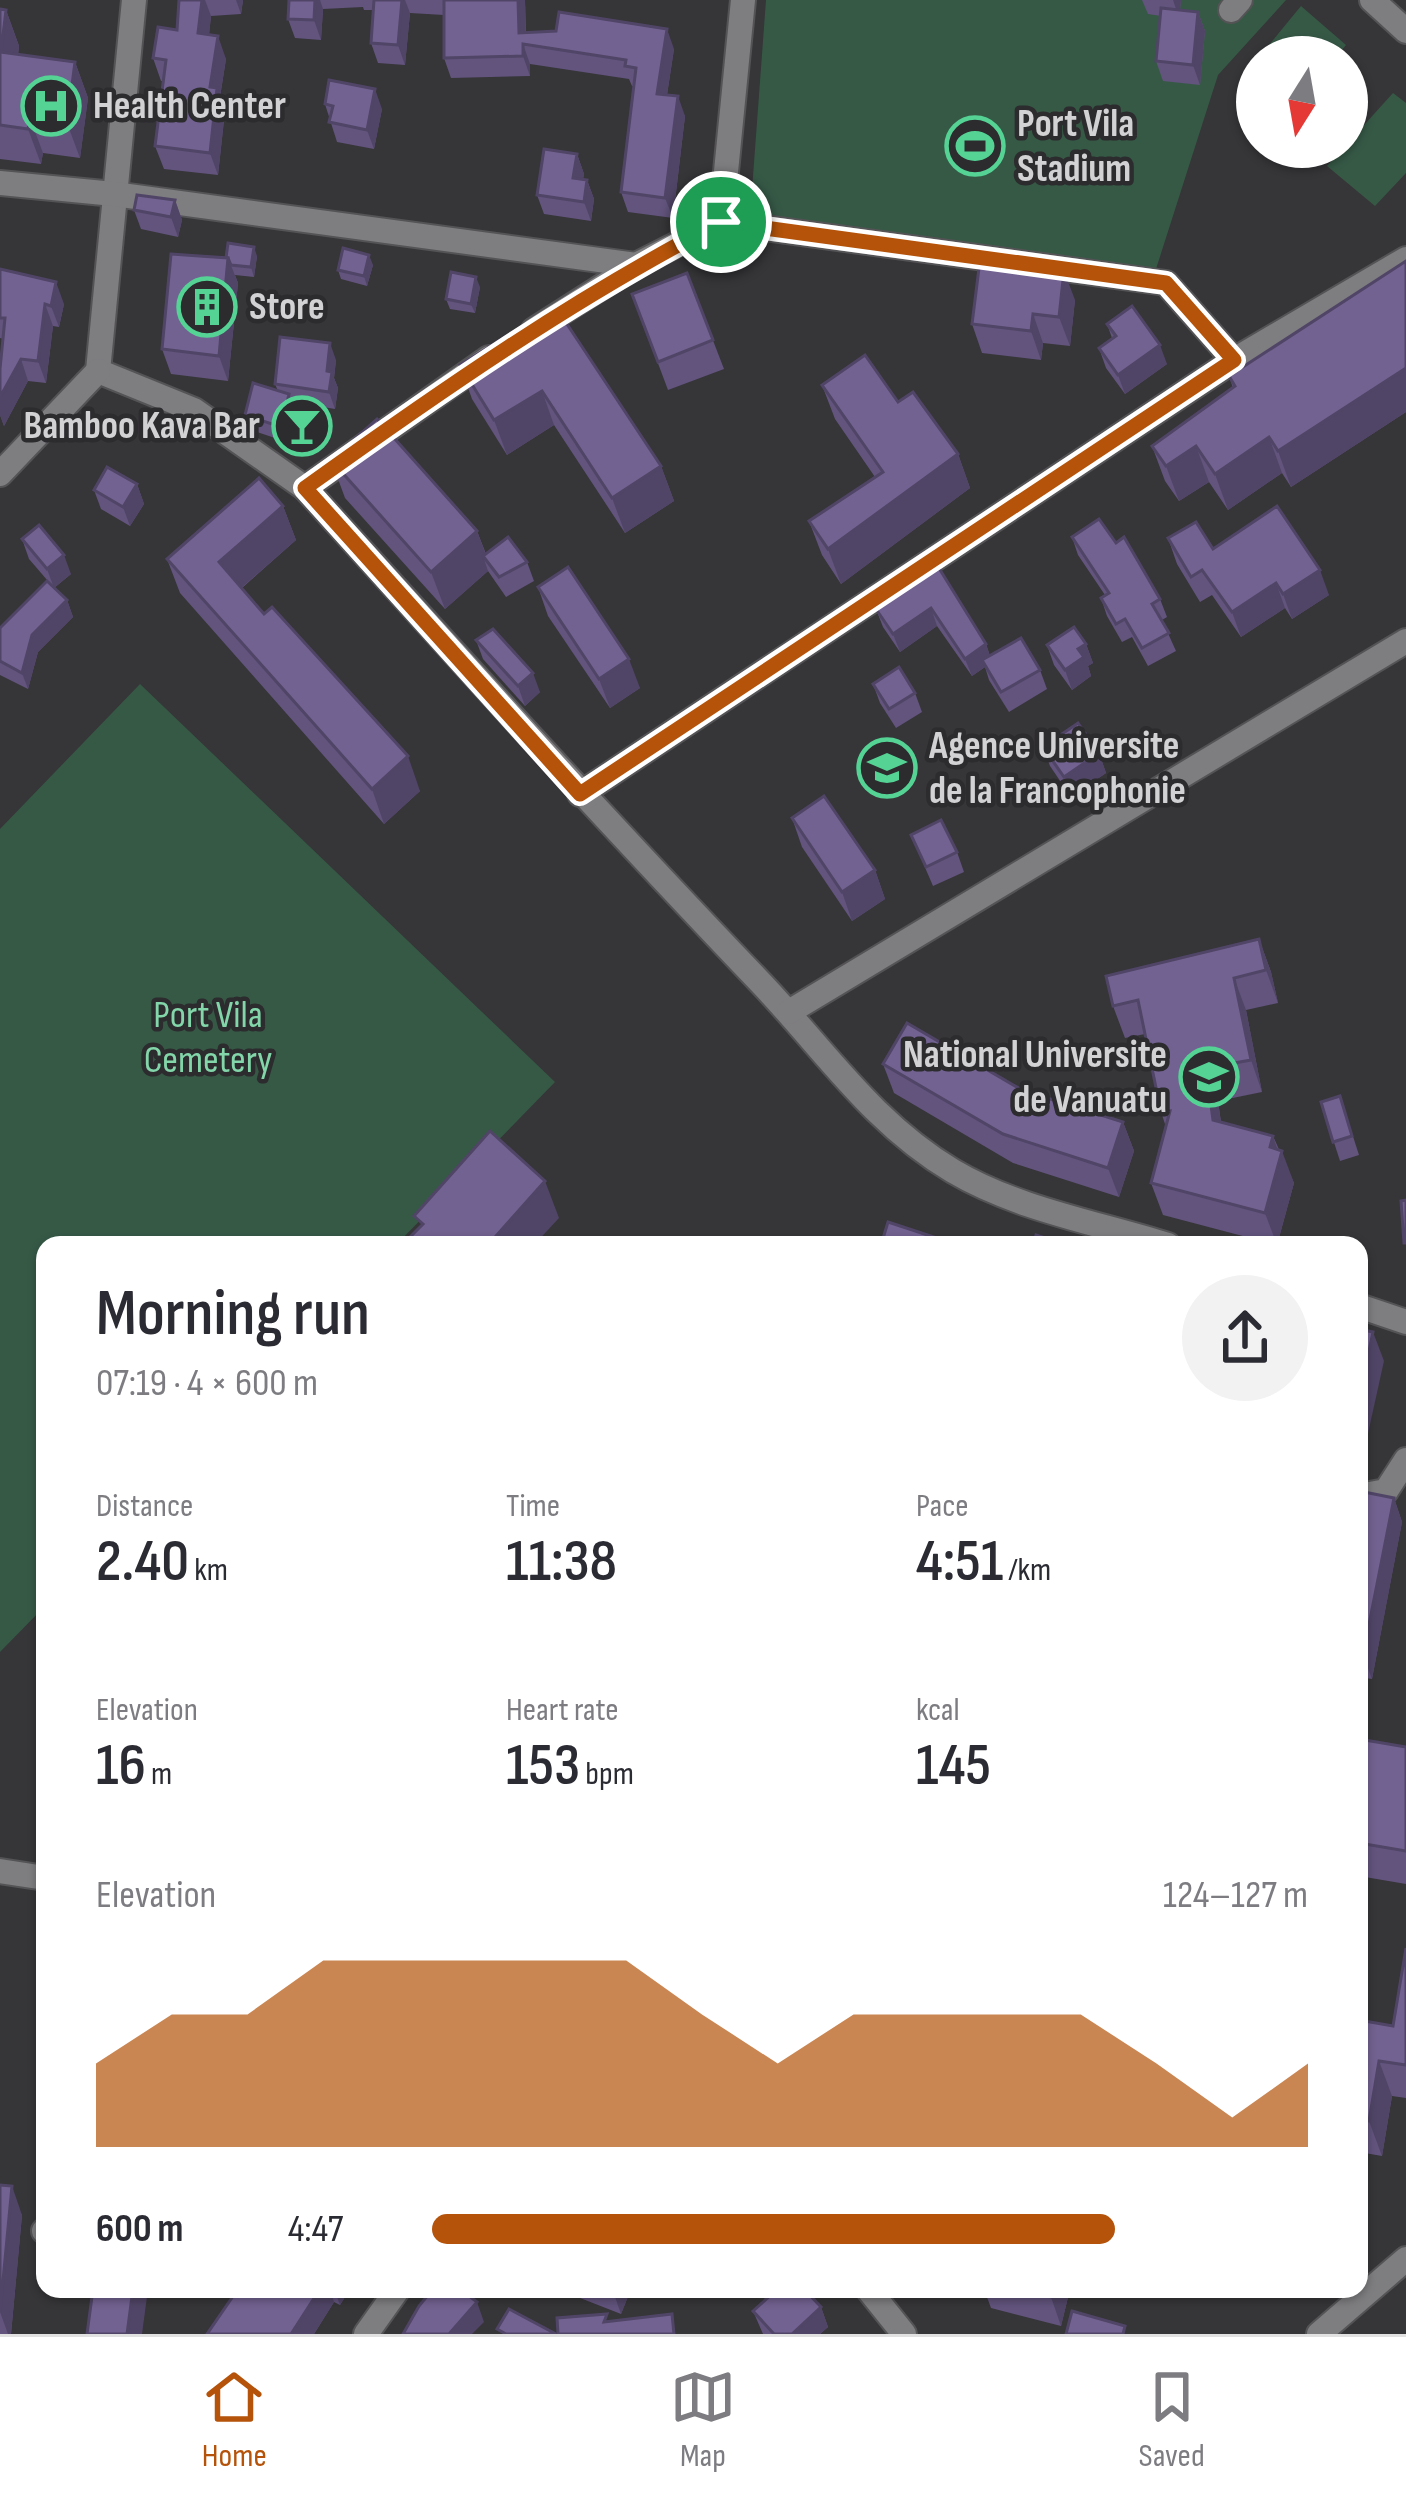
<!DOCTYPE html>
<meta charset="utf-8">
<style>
:root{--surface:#fff;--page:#f2f2f3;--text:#2b2b33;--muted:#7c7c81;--line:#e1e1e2;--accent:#b45309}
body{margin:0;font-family:"Sofia Sans Condensed",sans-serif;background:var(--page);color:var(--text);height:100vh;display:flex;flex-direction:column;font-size:45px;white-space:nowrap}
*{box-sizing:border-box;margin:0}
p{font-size:39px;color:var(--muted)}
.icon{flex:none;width:66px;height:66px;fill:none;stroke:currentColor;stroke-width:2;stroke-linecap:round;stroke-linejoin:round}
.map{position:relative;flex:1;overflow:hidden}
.sheet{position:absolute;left:36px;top:1236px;width:1332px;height:1062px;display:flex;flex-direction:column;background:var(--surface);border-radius:24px;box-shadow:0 3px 9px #0004}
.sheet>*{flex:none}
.needle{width:78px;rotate:191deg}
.tools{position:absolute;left:1236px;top:36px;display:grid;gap:24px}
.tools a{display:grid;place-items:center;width:132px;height:132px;border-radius:50%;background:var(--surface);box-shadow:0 3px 9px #0004;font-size:60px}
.pin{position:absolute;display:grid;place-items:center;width:102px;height:102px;color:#fff;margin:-51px;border:6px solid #fff;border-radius:50%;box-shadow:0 3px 12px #0007}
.round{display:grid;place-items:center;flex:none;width:126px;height:126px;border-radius:63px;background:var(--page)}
.summary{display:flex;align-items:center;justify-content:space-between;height:204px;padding:0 60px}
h1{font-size:66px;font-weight:600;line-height:90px}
.metrics{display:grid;grid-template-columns:repeat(3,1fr);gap:18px;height:204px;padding:12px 60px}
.metrics div{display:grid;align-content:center}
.metrics b{font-size:60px;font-weight:600}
.metrics small{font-size:33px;font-weight:400}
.metrics p{font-size:33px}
.chart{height:336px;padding:24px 60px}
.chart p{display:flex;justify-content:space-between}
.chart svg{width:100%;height:216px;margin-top:12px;fill:var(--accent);opacity:.7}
ul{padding:0 60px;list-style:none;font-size:39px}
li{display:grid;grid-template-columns:192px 144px 1fr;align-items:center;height:90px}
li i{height:30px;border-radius:15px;background:var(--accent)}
.dock{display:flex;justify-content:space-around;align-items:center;height:168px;border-top:3px solid var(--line);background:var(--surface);font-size:33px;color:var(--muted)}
.dock a{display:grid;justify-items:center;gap:6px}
.dock .current{color:var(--accent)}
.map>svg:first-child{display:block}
.green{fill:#365946}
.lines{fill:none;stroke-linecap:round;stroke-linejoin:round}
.street-casing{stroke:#545355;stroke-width:28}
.street{stroke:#7e7d80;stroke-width:24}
.wall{fill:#62547d}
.shaded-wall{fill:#504566}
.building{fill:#726291;stroke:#504566;stroke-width:3}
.route-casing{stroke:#fff;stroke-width:24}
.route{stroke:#b45309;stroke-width:15}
.labels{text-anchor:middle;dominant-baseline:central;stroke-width:9;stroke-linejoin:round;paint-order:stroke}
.poi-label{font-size:39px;font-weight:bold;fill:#d2d2d4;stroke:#2c2b2e;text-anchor:start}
.park-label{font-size:39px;fill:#83d6a9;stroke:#2c2b2e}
</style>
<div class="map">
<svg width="1406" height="2334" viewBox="0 0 1406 2334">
<rect width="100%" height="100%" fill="#363538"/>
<g class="green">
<path d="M766 0H1286L1218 75 1156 269 750 217Z"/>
<path d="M1301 6 1346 45 1336 57H1259Z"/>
<path d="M1393 93 1406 103V173L1375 206 1327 166Z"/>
<path d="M140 684 555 1082 396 1245H45V1606L0 1652V829Z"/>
</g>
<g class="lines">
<g class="street-casing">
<g id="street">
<path d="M134 0 98 371 194 410 305 488 489 358"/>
<path d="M1372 0 1406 31"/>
<path d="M1231 10 1240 0"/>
<path d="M0 183 114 194 636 265"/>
<path d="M721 222 743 0"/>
<path d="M534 330 636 265 721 222 1166 283 1234 360"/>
<path d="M0 474 98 371"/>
<path d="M305 488C455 654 605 820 760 982 824 1049 872 1123 953 1171 1017 1209 1098 1223 1168 1245"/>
<path d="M580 794 1234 360 1406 259"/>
<path d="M789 1012 1406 641"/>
<path d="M1359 1306 1406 1322"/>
<path d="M1359 1496 1386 1491 1406 1460"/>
<path d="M0 1871 45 1878"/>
<path d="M44 2231 45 2230"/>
<path d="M868 2289 904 2334"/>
<path d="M366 2334 398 2289"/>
<path d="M1319 2334 1406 2259"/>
</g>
</g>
<use href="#street" class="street"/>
</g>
<g class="wall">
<path d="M179 0H243L241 14 211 16 209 34 226 59 220 97 225 111 218 175 164 169 155 146 163 81H161L153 58 177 30Z"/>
<path d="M289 0H525L526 32 674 49 667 95 685 116 673 218 628 212 621 192 634 86H632L629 79 530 64V76L451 78 444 58V15L410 13 405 65 378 63 371 43 373 10H364L363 7 323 9 321 40 295 38 288 19Z"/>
<path d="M1142 0H1181L1180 10 1198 12 1205 31 1200 85 1163 81 1156 61 1161 16 1148 14Z"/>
<path d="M0 9 6 10 19 46 18 55 75 62 88 98 80 158 43 153 41 164 0 159Z"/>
<path d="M325 104 382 109 374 149 337 142Z"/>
<path d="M577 154 584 174 583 179 587 180 594 199 591 221 544 214 537 195Z"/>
<path d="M175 200 182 220 178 237 141 229 134 210Z"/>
<path d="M257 256 254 277 235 275 238 283 228 381 171 374 162 349 226 258Z"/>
<path d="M1406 261V412L1291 487 1282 473 1228 510 1209 482 1179 501 1165 481 1152 446 1233 388 1229 376Z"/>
<path d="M373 265 367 286 341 279 338 270Z"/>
<path d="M0 269 64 304 59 327 53 326 46 383 28 381 4 426 0 415V369L3 339 0 338Z"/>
<path d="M687 273 724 369 668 390 632 294Z"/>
<path d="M480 287 475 313 450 309 446 299Z"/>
<path d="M1075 300 1070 346 1043 343 1041 360 982 353 972 324Z"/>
<path d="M555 306 661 466 674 501 625 533 554 425 507 455 472 399 460 365Z"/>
<path d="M1107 324 1167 364 1125 394 1106 368 1099 348 1112 338Z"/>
<path d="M336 360 334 378 338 388 335 409 292 402 295 409 287 442 251 430 245 415 278 391 275 384Z"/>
<path d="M822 385 898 402 958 454 970 488 841 584 822 555 809 521 875 477 835 419Z"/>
<path d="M331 460 477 531 486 554 527 562 534 581 506 597 488 571 445 609 345 498Z"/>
<path d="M137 484 144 504 130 526 101 509 94 490Z"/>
<path d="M283 506 296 540 242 588 420 791 384 824 180 593 167 559Z"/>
<path d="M1072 537 1116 543 1160 599 1167 617 1162 620 1176 651 1148 666 1132 637 1122 642 1107 616 1101 598 1105 595 1078 555Z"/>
<path d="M1168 538 1213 549 1329 595 1292 619 1285 608 1241 637 1212 595 1200 602 1177 564Z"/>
<path d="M22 539 71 574 54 588 29 559Z"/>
<path d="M538 587 640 688 610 708 548 616Z"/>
<path d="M901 592 986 644 990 656 1040 670 1047 689 1009 712 989 680 985 667 972 676 937 626 900 652 883 627 876 609Z"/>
<path d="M67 600 73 617 38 652 28 689 0 675V628Z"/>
<path d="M476 640 540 692 525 706 483 659Z"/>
<path d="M1086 644 1093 663 1088 666 1091 676 1072 690 1054 665 1047 645Z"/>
<path d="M873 684 915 693 922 712 896 728 880 703Z"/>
<path d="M1043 747 1099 753 1106 773 1071 797 1050 766Z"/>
<path d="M792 818 875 870 885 899 852 921 802 847Z"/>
<path d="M911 835 957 852 964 872 933 886Z"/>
<path d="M1259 939 1271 972 1278 1003 1246 1010 1262 1092 1218 1101 1221 1122 1273 1136 1294 1183 1277 1245 1163 1215 1151 1183 1166 1127 1161 1112 1145 1034 1125 1038 1113 1006Z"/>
<path d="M883 1064 1022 1090 1123 1122 1134 1151 1119 1197 1013 1163 894 1093Z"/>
<path d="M1340 1096 1359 1155 1340 1161 1321 1102Z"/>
<path d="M1359 1491 1394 1498 1402 1522 1372 1679 1359 1677Z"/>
<path d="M1359 1739 1406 1747V1884L1359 1876Z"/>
<path d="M1406 1948V2098L1392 2096 1382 2156 1359 2152V2020L1393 2026Z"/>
<path d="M0 2185 22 2215 11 2334H0Z"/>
<path d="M238 2289H350L340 2305 334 2302 314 2334H207Z"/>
<path d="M572 2289H631L621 2314 575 2296Z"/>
<path d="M756 2289H804L821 2307 828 2327 820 2334H763L753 2311 766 2300Z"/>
<path d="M984 2289H1070L1061 2326 991 2308Z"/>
</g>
<g class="shaded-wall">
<path d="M202 0H205L211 16 207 56 198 33Z"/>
<path d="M236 0H243L241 14Z"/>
<path d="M315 0H320L323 9 321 40 314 20Z"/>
<path d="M402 0H405L410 13 405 65 398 45Z"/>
<path d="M518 0H525L526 44 519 33Z"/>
<path d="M1173 0H1181L1179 18Z"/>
<path d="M6 10 19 46 14 88 1 52Z"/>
<path d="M1198 12 1205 31 1200 85 1193 65Z"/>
<path d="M667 29 674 49 664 114 657 94Z"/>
<path d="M218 36 226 59 220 97 225 111 218 175 210 153V87Z"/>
<path d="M523 44 530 64V76L523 56Z"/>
<path d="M75 62 88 98 80 158 67 123Z"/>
<path d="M375 89 382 109 374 149 367 130Z"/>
<path d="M678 96 685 116 673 218 665 198Z"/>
<path d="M30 118 43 153 41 164 28 129Z"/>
<path d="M577 154 584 174 580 197 573 178Z"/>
<path d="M587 180 594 199 591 221 584 202Z"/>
<path d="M175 200 182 220 178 237 171 217Z"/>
<path d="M254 247 257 256 254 277 251 267Z"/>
<path d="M369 255 373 265 367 286 364 276Z"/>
<path d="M228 258 238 283 228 381 219 356Z"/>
<path d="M1064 271 1075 300 1070 346 1059 317Z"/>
<path d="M476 277 480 287 475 313 471 304Z"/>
<path d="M56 282 64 304 59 327 51 306Z"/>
<path d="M45 304 53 326 46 383 38 361Z"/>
<path d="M1033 314 1043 343 1041 360 1031 331Z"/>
<path d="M330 343 336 360 334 378 338 388 335 409 329 392 327 371Z"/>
<path d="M1160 345 1167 364 1125 394 1118 375Z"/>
<path d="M21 359 28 381 4 426 0 415V397Z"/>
<path d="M1406 368V412L1291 487 1278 451Z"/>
<path d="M542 391 554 425 507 455 494 420Z"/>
<path d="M289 394 295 409 287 442 281 427Z"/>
<path d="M1269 437 1282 473 1228 510 1215 474Z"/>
<path d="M1196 446 1209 482 1179 501 1166 466Z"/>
<path d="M958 454 970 488 841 584 828 549Z"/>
<path d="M661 466 674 501 625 533 612 498Z"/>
<path d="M137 484 144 504 130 526 123 507Z"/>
<path d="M283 506 296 540 232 596 219 562Z"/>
<path d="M477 531 490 566 483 556 488 571 445 609 431 572Z"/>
<path d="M64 555 71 574 54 588 47 569Z"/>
<path d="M1320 570 1329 595 1292 619 1283 594Z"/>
<path d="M1276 583 1285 608 1241 637 1232 612Z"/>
<path d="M67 600 73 617 38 652 28 689 22 673 32 635Z"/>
<path d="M931 608 937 626 900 652 893 634Z"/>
<path d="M986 644 992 662 982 660 985 667 972 676 965 659Z"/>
<path d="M1086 644 1093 663 1088 666 1091 676 1072 690 1065 670 1078 649Z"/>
<path d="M629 659 640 688 610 708 599 679Z"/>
<path d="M533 673 540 692 525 706 518 686Z"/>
<path d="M1099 753 1106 773 1071 797 1064 777Z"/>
<path d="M408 756 420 791 384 824 372 789Z"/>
<path d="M875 870 885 899 852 921 842 892Z"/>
<path d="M1259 939 1271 972 1278 1003 1266 970Z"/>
<path d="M1234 978 1246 1010 1262 1092 1251 1060Z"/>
<path d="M1206 1068 1218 1101 1225 1153 1213 1120Z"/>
<path d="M1123 1122 1134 1151 1119 1197 1108 1168Z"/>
<path d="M1273 1136 1280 1157 1282 1151 1294 1183 1277 1245 1265 1213 1270 1147Z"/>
<path d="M545 1181 559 1218 534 1245H488Z"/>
<path d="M1373 1332 1384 1361 1363 1456 1359 1446V1398Z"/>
<path d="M1394 1498 1402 1522 1372 1679 1363 1655Z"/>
<path d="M1379 2061 1392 2096 1382 2156 1369 2121Z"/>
<path d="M12 2186 22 2215 11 2334H8L0 2312Z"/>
<path d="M133 2289H148L142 2334H127Z"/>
<path d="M320 2289H330L334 2302 314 2334H291Z"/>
<path d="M334 2289H350L340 2305Z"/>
<path d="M616 2289H631L621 2314 614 2294Z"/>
<path d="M1053 2289H1070L1061 2326 1051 2297Z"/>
<path d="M477 2302 484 2322 472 2334H449Z"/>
<path d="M821 2307 828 2327 820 2334H792Z"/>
</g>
<g class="building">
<path d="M179 0H202L198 33 218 36 210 87 217 88 210 153 155 146 166 60 153 58 158 27 177 30Z"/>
<path d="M289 0H315L314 20 288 19Z"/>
<path d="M374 0H402L398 45 371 43Z"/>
<path d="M444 0H518L519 33 556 31 559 12 667 29 657 94 678 96 665 198 621 192 636 68 625 66 626 60 523 44V56L444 58Z"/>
<path d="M1161 8 1198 12 1193 65 1156 61Z"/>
<path d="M0 9 6 10 1 52 75 62 67 123 30 118 28 129 0 125Z"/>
<path d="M329 80 375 89 367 130 329 122 333 106 325 104Z"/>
<path d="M544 149 577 154 573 178 587 180 584 202 537 195Z"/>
<path d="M137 195 175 200 171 217 134 210Z"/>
<path d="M228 243 254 247 251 267 231 265 228 258H226Z"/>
<path d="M343 248 369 255 364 276 338 270Z"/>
<path d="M171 254 228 258 219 356 162 349Z"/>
<path d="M980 260 1064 271 1059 317 1033 314 1031 331 972 324Z"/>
<path d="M1406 261V368L1278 451 1269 437 1215 474 1196 446 1166 466 1152 446 1235 386 1229 376Z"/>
<path d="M0 269 56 282 51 306 45 304 38 361 21 359 0 397V369L5 318H0Z"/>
<path d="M451 272 476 277 471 304 446 299Z"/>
<path d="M687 273 713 340 658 362 632 294Z"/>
<path d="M555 306 661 466 612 498 542 391 494 420 460 365Z"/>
<path d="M1132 306 1160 345 1118 375 1099 348 1116 336 1107 324Z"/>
<path d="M280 337 330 343 327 371 332 372 329 392 275 384Z"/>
<path d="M865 355 898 402 913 392 958 454 828 549 809 521 883 472 822 385Z"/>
<path d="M253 383 289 394 281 427 245 415Z"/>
<path d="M377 419 477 531 431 572 331 460Z"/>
<path d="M107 467 137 484 123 507 94 490Z"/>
<path d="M259 478 283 506 219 562 264 614 272 607 408 756 372 789 167 559Z"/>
<path d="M1277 506 1320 570 1283 594 1276 583 1232 612 1202 570 1191 577 1168 538 1196 522 1213 549Z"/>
<path d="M1099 519 1116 543 1124 537 1160 599 1152 604 1169 633 1142 648 1125 619 1116 624 1101 598 1109 593 1072 537Z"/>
<path d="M39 525 64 555 47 569 22 539Z"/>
<path d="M508 537 527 562 499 577 483 556Z"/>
<path d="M937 565 986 644 965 659 931 608 893 634 876 609 902 592 899 587Z"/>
<path d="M568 567 629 659 599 679 538 587Z"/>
<path d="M47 581 67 600 32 635 22 673 0 661V628Z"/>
<path d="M1074 627 1086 644 1078 649 1084 657 1065 670 1047 645Z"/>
<path d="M493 629 533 673 518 686 476 640Z"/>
<path d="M1021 638 1040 670 1001 692 982 660Z"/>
<path d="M899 667 915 693 889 709 873 684Z"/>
<path d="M1078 723 1099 753 1064 777 1043 747Z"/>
<path d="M824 796 875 870 842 892 792 818Z"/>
<path d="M941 820 957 852 926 867 911 835Z"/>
<path d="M1259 939 1266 970 1234 978 1251 1060 1206 1068 1213 1120 1273 1136 1270 1147 1282 1151 1265 1213 1151 1183 1170 1111 1161 1112 1138 1000 1113 1006 1106 976Z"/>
<path d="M907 1023 1022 1090 1123 1122 1108 1168 1003 1134 883 1064Z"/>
<path d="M1340 1096 1352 1136 1333 1142 1321 1102Z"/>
<path d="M490 1131 545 1181 488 1245H402L423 1224 414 1216Z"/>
<path d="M1406 1200V1243H1404L1401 1201Z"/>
<path d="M888 1222 958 1245H881Z"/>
<path d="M1036 1235 1067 1245H1033Z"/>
<path d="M1359 1329 1373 1332 1359 1398Z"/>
<path d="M1359 1491 1394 1498 1363 1655 1359 1654Z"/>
<path d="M1359 1739 1406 1747V1851L1359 1843Z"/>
<path d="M1406 1948V2065L1379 2061 1369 2121 1359 2119V2020L1393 2026Z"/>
<path d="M0 2185 12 2186 0 2312Z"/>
<path d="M93 2289H133L127 2334H87Z"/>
<path d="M238 2289H320L291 2334H207Z"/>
<path d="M433 2289H460L477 2302 449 2334H403L419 2306Z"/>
<path d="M767 2289H804L821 2307 792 2334H774L753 2311 772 2294Z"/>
<path d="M1019 2289H1053L1051 2297Z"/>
<path d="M509 2309 556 2334H506L497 2329Z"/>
<path d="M1072 2311 1125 2326 1123 2334H1066Z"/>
<path d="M607 2314 604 2322 672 2314 674 2334H558L557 2318Z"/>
</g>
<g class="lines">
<g class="route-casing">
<path id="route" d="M721 222 1166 283 1234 360 580 794 305 488C439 392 574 298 721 222Z"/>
</g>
<use href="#route" class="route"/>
</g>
<defs>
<g id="hospital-ring" transform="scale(3)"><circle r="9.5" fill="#2c2b2e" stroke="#54d395" stroke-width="1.5"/><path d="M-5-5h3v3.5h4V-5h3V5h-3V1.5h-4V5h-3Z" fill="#54d395"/></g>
<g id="stadium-ring" transform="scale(3)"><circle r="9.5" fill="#2c2b2e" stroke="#54d395" stroke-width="1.5"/><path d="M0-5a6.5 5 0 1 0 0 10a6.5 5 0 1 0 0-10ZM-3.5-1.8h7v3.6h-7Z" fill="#54d395"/></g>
<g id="building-ring" transform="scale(3)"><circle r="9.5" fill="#2c2b2e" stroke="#54d395" stroke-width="1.5"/><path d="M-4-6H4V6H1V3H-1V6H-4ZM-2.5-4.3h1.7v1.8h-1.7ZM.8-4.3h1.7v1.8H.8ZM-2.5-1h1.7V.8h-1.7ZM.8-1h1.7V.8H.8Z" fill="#54d395"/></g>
<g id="bar-ring" transform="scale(3)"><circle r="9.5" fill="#2c2b2e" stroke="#54d395" stroke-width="1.5"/><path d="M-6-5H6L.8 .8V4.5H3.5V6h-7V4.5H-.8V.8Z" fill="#54d395"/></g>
<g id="university-ring" transform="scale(3)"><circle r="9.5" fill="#2c2b2e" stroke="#54d395" stroke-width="1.5"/><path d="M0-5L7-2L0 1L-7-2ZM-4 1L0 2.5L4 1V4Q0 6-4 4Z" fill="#54d395"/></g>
</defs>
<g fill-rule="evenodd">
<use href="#hospital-ring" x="51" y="106"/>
<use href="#stadium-ring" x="975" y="146"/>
<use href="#building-ring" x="207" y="307"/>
<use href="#bar-ring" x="302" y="426"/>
<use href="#university-ring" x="887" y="768"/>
<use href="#university-ring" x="1209" y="1077"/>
</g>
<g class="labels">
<g class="poi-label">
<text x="93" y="106">Health Center</text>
<text x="1017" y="124">Port Vila<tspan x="1017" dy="45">Stadium</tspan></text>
<text x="249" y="307">Store</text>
<text x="260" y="426" text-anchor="end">Bamboo Kava Bar</text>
<text x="929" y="746">Agence Universite<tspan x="929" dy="45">de la Francophonie</tspan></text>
<text x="1167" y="1055" text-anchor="end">National Universite<tspan x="1167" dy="45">de Vanuatu</tspan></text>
</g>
<g class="park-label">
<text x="208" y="1015">Port Vila<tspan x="208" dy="45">Cemetery</tspan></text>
</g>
</g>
</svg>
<div class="tools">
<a><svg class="needle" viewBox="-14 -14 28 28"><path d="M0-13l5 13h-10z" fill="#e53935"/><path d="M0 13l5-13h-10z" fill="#7c7c81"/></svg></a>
</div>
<div class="pin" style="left:721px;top:222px;background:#1e9e55"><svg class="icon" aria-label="arrive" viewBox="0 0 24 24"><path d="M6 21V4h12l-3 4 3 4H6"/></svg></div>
<section class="sheet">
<div class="summary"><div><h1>Morning run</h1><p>07:19 · 4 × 600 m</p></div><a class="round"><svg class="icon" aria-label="share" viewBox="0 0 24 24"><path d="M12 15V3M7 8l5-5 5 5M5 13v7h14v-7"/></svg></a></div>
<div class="metrics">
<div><p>Distance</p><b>2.40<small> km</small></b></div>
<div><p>Time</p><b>11:38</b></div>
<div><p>Pace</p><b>4:51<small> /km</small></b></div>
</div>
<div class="metrics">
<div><p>Elevation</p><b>16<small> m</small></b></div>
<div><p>Heart rate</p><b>153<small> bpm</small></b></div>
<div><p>kcal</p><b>145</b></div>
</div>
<div class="chart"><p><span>Elevation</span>124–127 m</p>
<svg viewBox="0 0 160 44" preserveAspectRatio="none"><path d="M0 44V27L10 17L20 17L30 6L40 6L50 6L60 6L70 6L80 17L90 27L100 17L110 17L120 17L130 17L140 27L150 38L160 27V44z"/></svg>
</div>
<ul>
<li><b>600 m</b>4:47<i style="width:78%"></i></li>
</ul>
</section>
</div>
<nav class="dock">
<a class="current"><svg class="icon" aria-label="home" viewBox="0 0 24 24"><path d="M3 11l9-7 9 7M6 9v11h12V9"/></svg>Home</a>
<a><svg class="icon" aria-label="map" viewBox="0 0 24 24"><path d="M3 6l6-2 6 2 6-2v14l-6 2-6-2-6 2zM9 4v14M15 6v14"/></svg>Map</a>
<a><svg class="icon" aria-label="saved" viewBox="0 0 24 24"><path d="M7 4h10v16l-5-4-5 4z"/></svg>Saved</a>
</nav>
